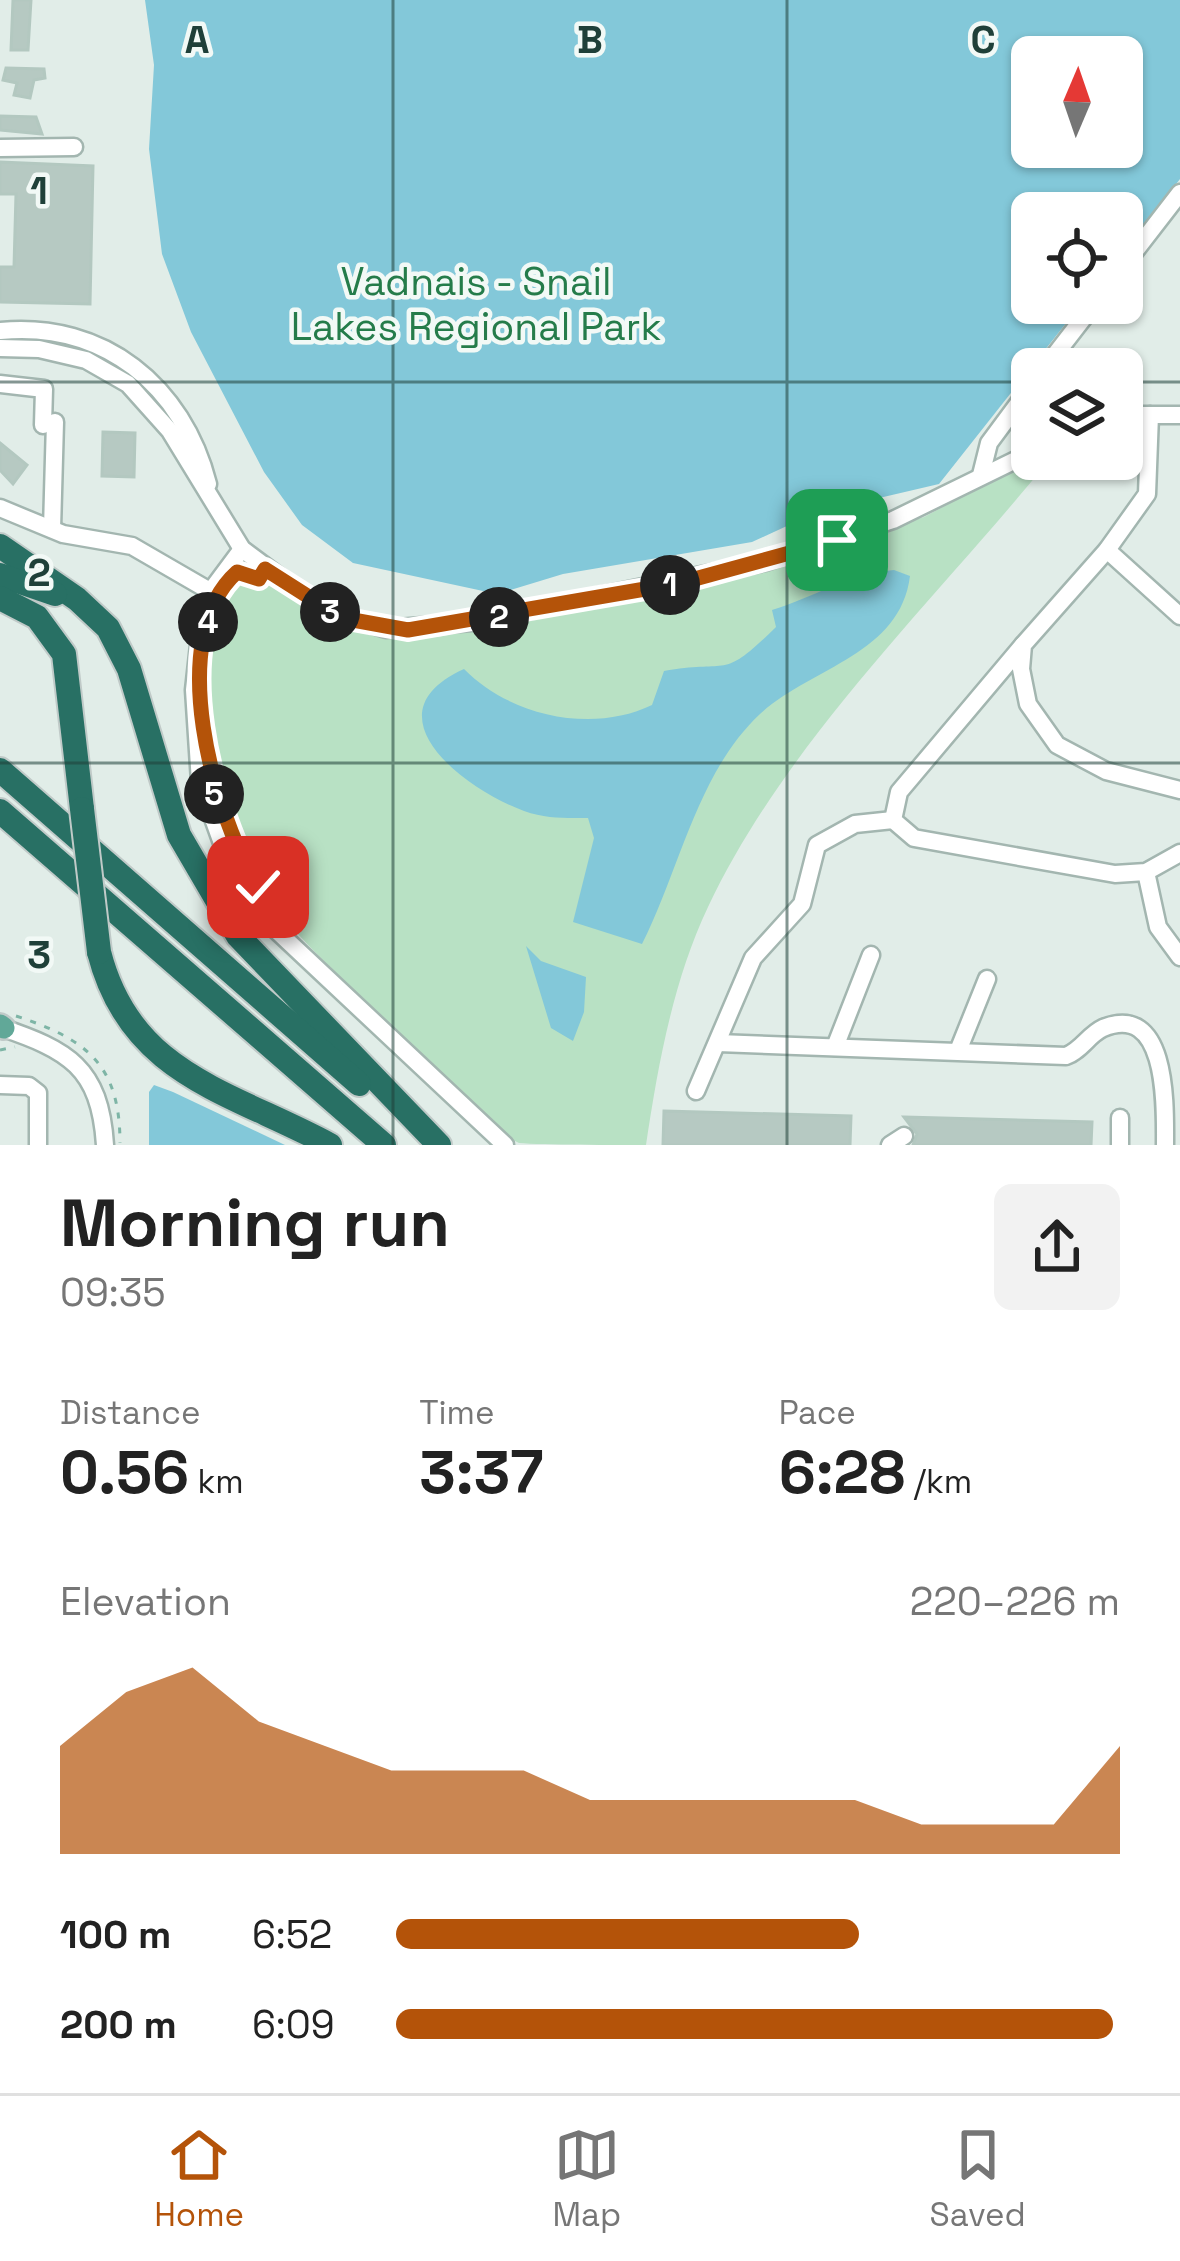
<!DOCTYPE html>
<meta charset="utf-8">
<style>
:root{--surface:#fff;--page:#f2f2f2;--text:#222;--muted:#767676;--line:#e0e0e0;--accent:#b45309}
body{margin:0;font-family:"Space Grotesk",sans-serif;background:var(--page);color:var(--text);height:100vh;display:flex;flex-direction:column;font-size:45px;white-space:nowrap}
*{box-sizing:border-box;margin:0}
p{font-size:39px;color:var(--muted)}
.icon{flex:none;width:66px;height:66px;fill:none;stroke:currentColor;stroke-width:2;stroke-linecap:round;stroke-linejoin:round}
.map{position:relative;height:1145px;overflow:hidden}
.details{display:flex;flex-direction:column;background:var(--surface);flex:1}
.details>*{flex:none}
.needle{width:78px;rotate:2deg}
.tools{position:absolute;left:1011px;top:36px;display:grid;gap:24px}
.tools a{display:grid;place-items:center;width:132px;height:132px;border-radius:18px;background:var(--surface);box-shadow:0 3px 9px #0004;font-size:60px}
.pin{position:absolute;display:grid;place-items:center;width:102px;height:102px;color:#fff;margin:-51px;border-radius:24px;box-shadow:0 6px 18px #0006}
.km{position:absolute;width:60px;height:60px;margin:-30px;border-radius:50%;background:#222;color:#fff;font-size:33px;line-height:60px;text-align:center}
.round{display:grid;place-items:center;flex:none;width:126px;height:126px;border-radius:18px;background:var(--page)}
.overview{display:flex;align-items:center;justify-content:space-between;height:204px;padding:0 60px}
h1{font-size:66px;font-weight:700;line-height:90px}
.metrics{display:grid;grid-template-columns:repeat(3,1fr);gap:18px;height:204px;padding:12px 60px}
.metrics div{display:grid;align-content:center}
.metrics b{font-size:60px;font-weight:700}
.metrics small{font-size:33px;font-weight:400}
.metrics p{font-size:33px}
.chart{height:336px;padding:24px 60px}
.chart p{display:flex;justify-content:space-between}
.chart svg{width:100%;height:216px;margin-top:12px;fill:var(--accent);opacity:.7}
ul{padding:0 60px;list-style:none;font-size:39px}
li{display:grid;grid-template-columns:192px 144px 1fr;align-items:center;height:90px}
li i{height:30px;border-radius:15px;background:var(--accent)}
.dock{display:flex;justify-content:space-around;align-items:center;height:168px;border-top:3px solid var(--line);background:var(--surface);font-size:33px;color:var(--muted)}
.dock a{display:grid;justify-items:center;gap:6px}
.dock .active{color:var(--accent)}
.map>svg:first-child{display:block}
.green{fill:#b8e1c4}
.water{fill:#83c8d9;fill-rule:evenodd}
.building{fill:#b6c9c2;stroke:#b3c8c0;stroke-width:3}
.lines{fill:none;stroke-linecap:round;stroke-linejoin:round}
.minor-casing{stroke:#a3b6b0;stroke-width:21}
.major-casing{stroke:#c0cac8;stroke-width:26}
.highway-casing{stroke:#c0cac8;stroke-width:28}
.path{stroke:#7eb5a6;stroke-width:3;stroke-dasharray:6 9;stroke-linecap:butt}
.minor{stroke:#fff;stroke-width:16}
.major{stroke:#61a898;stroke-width:21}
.highway{stroke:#287064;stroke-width:24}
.highway-bridge-casing{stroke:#c0cac8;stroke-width:28;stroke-linecap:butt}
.highway-bridge{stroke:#287064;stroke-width:24}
.route-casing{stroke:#fff;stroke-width:24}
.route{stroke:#b45309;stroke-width:15}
.grid{fill:none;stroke:#1f4039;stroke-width:3;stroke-opacity:0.55}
.labels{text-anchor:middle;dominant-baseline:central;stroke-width:9;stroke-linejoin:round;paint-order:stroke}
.park-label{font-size:39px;fill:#257c4a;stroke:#f2f9f6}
.grid-label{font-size:39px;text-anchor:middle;font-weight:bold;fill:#1f4039;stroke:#f2f9f6;stroke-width:9;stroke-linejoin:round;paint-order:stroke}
</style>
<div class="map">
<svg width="1180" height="1145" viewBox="0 0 1180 1145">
<rect width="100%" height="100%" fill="#e1ede8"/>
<path class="green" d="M1033 459H1050C934 602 787 740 708 907 673 981 658 1065 646 1145 617 1145 542 1145 519 1143 476 1123 437 1072 404 1039 289 925 201 865 204 689 204 637 204 612 235 570H250L338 626 387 638 437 637 674 594 795 562 924 517Z"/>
<g class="water">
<path d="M145 0H1180V179L1122 254V213H1032V303H1082L939 484 815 513 752 542 563 574 497 594 353 563 302 525 264 472 191 332 162 254 149 149 154 65ZM1032 57H1122V147H1032Z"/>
<path d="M894 570 910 576C900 655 811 667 760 714 697 773 680 869 642 944L573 922 594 838 588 818C565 818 547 819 524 811 464 789 365 714 464 669 510 716 592 734 652 705L664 671C732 659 720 682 776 627L772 610C815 597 848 574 894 570Z"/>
<path d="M526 946 541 961 586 977 584 1012 573 1041 551 1028Z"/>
<path d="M154 1085 173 1092 285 1145H149V1092Z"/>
</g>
<g class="building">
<path d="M13 0H31L28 50H11Z"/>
<path d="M6 68 44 69 45 78 34 80 30 98 14 95 17 83 3 80Z"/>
<path d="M0 116 36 117 42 134 0 130Z"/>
<path d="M0 162 93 166 90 304 0 302V267H14L16 194H0Z"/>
<path d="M103 432 135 433 134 477 102 476Z"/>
<path d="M0 443 27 465 13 484 0 470Z"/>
<path d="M664 1111 851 1116 850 1145H663Z"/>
<path d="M904 1117 1092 1122 1091 1145H913L917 1134Z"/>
</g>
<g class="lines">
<g class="minor-casing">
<g id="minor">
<path d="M0 148 74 147"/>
<path d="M1122 268 1180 193"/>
<path d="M0 331C104 321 183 386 208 484"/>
<path d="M0 348 39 349 86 360 128 384 170 431 242 549 324 610 386 629 472 622 765 562 893 520 1032 452"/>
<path d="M1044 369 1095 303"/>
<path d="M0 384 44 389 43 425"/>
<path d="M1122 415H1180"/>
<path d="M1150 415 1147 494 1107 550 1023 645 1021 669 1028 704 1057 745 1106 771 1180 790"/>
<path d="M981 475 989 443 1032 385"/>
<path d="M0 508 63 534 132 546 208 590"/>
<path d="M52 529 55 422"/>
<path d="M242 549 204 600 194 690 200 782 228 860 277 931 505 1145"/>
<path d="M1107 550 1180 616"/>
<path d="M1023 645 899 792 893 820 914 838 1115 874 1146 872 1180 853"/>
<path d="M1146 872 1158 927 1180 957"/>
<path d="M0 1027C68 1050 100 1067 105 1145"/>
<path d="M718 1043 1066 1056C1082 1050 1088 1035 1103 1028 1169 1001 1165 1109 1165 1145"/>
<path d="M835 1047 871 955"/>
<path d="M958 1051 987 979"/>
<path d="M0 1085 29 1086 38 1093V1145"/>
<path d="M696 1091 753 958 802 904 817 845 855 824 893 820"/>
<path d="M890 1145 904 1136"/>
<path d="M1120 1145V1118"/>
</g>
</g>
<g class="major-casing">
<path id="major" d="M0 1025 4 1028"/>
</g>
<g class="highway-casing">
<g id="highway">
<path d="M0 546 77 599 108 628 129 669 179 835 238 936 439 1145"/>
<path d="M0 575 55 594"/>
<path d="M0 598 37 617 64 654 82 809"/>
<path d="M0 770 359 1084"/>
<path d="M0 811 384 1145"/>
<path d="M99 952C130 1075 230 1091 330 1145"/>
</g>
</g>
<g class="path">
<path d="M16 1016C86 1039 120 1064 120 1143"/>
<path d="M0 1050 15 1047"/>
</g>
<use href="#minor" class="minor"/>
<use href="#major" class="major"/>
<use href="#highway" class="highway"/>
<g class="highway-bridge-casing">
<path id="highway-bridge" d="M82 809 99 952"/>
</g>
<use href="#highway-bridge" class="highway-bridge"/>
</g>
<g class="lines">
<g class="route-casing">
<path id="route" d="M258 887C214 815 163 638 237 572L259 579 265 569 342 618 408 630 680 583 837 540"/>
</g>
<use href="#route" class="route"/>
</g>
<path class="grid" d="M393 0V1145M787 0V1145M0 382H1032M1122 382H1180M0 763H1180"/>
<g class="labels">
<g class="park-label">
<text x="476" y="281">Vadnais - Snail<tspan x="476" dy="45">Lakes Regional Park</tspan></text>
</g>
</g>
<g class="grid-label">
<text x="197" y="53">A</text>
<text x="590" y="53">B</text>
<text x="983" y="53">C</text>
<text x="39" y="204">1</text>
<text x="39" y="586">2</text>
<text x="39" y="968">3</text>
</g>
</svg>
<div class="tools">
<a><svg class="needle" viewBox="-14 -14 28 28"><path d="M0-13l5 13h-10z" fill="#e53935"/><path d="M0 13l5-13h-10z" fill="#767676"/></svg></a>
<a><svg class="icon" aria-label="locate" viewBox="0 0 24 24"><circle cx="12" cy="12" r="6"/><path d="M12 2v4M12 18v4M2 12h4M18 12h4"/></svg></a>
<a><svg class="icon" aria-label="layers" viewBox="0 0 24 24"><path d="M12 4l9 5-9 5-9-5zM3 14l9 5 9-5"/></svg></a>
</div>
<div class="pin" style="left:837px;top:540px;background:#1e9e55"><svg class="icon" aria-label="arrive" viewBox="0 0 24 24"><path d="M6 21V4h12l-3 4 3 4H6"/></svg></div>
<div class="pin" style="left:258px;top:887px;background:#d93025"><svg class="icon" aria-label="check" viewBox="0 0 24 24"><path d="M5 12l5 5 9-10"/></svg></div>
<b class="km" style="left:670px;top:585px">1</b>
<b class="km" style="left:499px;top:617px">2</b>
<b class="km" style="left:330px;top:612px">3</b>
<b class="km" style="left:208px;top:622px">4</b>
<b class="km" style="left:214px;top:794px">5</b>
</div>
<section class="details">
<div class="overview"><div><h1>Morning run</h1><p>09:35</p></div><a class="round"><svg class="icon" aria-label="share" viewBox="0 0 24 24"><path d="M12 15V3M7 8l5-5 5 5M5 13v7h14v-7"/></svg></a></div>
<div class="metrics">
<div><p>Distance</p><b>0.56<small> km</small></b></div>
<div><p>Time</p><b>3:37</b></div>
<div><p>Pace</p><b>6:28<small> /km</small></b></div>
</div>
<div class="chart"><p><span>Elevation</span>220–226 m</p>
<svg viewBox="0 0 160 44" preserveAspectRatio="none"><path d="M0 44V22L10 11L20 6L30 17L40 22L50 27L60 27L70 27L80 33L90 33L100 33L110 33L120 33L130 38L140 38L150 38L160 22V44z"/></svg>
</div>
<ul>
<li><b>100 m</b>6:52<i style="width:64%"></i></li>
<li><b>200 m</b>6:09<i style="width:99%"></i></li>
</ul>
</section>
<nav class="dock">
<a class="active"><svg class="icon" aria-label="home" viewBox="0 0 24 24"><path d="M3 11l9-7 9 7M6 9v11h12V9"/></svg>Home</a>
<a><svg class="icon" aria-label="map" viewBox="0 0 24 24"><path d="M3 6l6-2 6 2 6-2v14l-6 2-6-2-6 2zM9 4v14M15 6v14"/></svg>Map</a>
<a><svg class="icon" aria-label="saved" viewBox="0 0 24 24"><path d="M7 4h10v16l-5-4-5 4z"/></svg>Saved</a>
</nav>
